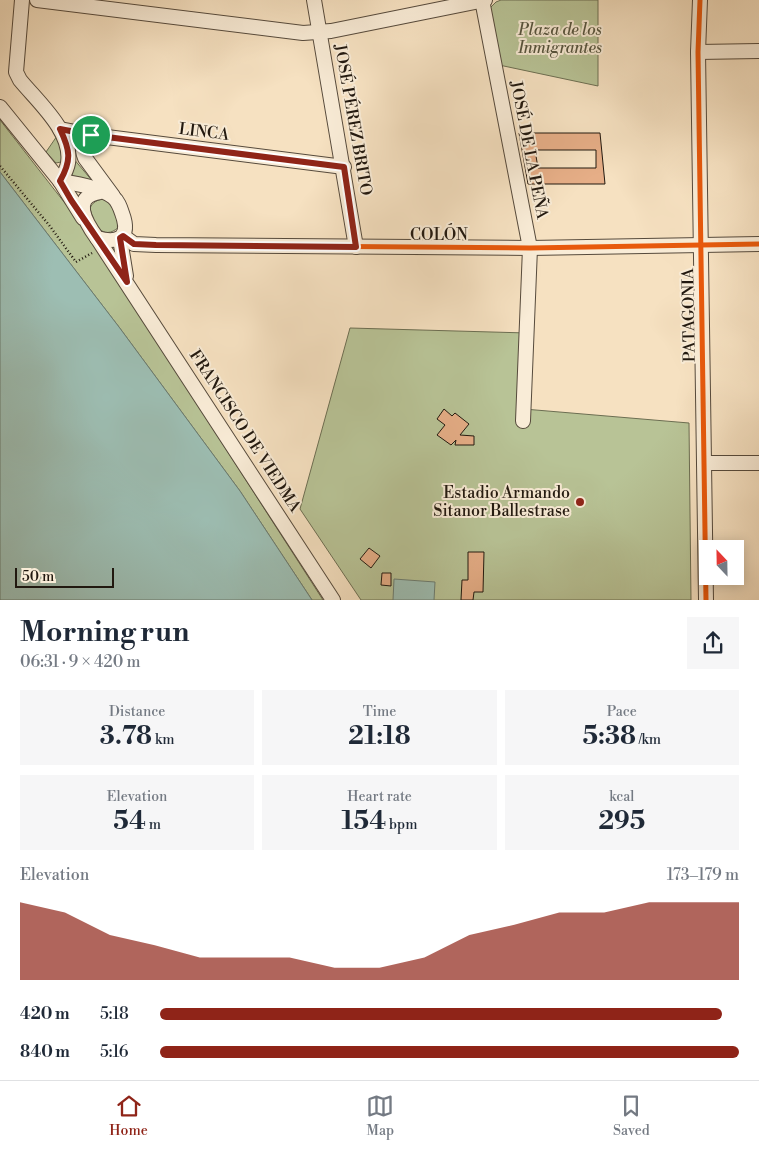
<!DOCTYPE html>
<meta charset="utf-8">
<style>
:root{--surface:#fff;--page:#f6f6f7;--text:#1f2937;--muted:#747a83;--line:#e0e1e3;--accent:#8f2418}
body{margin:0;font-family:"Libre Bodoni",serif;background:var(--page);color:var(--text);height:100vh;display:flex;flex-direction:column;font-size:19px;white-space:nowrap}
*{box-sizing:border-box;margin:0}
p{font-size:16px;color:var(--muted)}
.icon{flex:none;width:28px;height:28px;fill:none;stroke:currentColor;stroke-width:2;stroke-linecap:round;stroke-linejoin:round}
.map{position:relative;height:600px;overflow:hidden}
.drawer{display:flex;flex-direction:column;background:var(--surface);flex:1}
.drawer>*{flex:none}
.needle{width:32px;rotate:338deg}
.tools{position:absolute;left:699px;top:540px;display:grid;gap:10px}
.tools a{display:grid;place-items:center;width:45px;height:45px;border-radius:0px;background:var(--surface);box-shadow:0 2px 12px #0003;font-size:25px}
.scale{position:absolute;left:15px;bottom:12px;width:99px;box-sizing:border-box;padding-left:5px;border:2px solid #21180f;border-top:0;font-size:14px;line-height:18px;white-space:nowrap;color:#21180f;-webkit-text-stroke:4px #f9ecd7;paint-order:stroke}
.pin{position:absolute;display:grid;place-items:center;width:42px;height:42px;color:#fff;margin:-21px;border:2px solid #fff;border-radius:50%;box-shadow:0 1px 5px #0007}
.round{display:grid;place-items:center;flex:none;width:52px;height:52px;border-radius:0px;background:var(--page)}
.head{display:flex;align-items:center;justify-content:space-between;height:85px;padding:0 20px}
h1{font-size:28px;font-weight:700;line-height:38px}
.stats{display:grid;grid-template-columns:repeat(3,1fr);gap:8px;height:85px;padding:5px 20px}
.stats div{display:grid;align-content:center;border-radius:0px;background:var(--page);text-align:center}
.stats b{font-size:25px;font-weight:700}
.stats small{font-size:14px;font-weight:400}
.stats p{font-size:14px}
.chart{height:140px;padding:10px 20px}
.chart p{display:flex;justify-content:space-between}
.chart svg{width:100%;height:90px;margin-top:5px;fill:var(--accent);opacity:.7}
ul{padding:0 20px;list-style:none;font-size:16px}
li{display:grid;grid-template-columns:80px 60px 1fr;align-items:center;height:38px}
li i{height:12px;border-radius:6px;background:var(--accent)}
.dock{display:flex;justify-content:space-around;align-items:center;height:70px;border-top:1px solid var(--line);background:var(--surface);font-size:14px;color:var(--muted)}
.dock a{display:grid;justify-items:center;gap:2px}
.dock .active{color:var(--accent)}
.map>svg:first-child{display:block}
.green{fill:#b8c396;stroke:#6c6e52}
.water{fill:#9dbeb3;stroke:#6b7c71}
.building{fill:#e6ae87;stroke:#21180f;fill-rule:evenodd}
.lines{fill:none;stroke-linecap:round;stroke-linejoin:round}
.minor-casing{stroke:#564a3c;stroke-width:16}
.path{stroke:#21180f;stroke-width:2.5;stroke-dasharray:1 2.5;stroke-linecap:butt}
.minor{stroke:#f9ecd7;stroke-width:14}
.cycleway-casing{stroke:#f9ecd7;stroke-width:8}
.cycleway{stroke:#e8590c;stroke-width:5}
.route-casing{stroke:#fff;stroke-width:10}
.route{stroke:#8f2418;stroke-width:6}
.poi-dot{fill:#8f2418;stroke:#f9ecd7;stroke-width:2}
.labels{text-anchor:middle;dominant-baseline:central;stroke-width:4;stroke-linejoin:round;paint-order:stroke}
.park-label{font-size:16px;font-style:italic;fill:#56543e;stroke:#f9ecd7}
.street-label{font-size:16px;fill:#21180f;stroke:#f9ecd7}
.poi-label{font-size:16px;fill:#21180f;stroke:#f9ecd7;text-anchor:end}
</style>
<div class="map">
<svg width="759" height="600" viewBox="0 0 759 600">
<rect width="100%" height="100%" fill="#f6e1c1"/>
<filter id="stains"><feTurbulence type="fractalNoise" baseFrequency=".004" numOctaves="4"/><feColorMatrix values="0 0 0 0 .2 0 0 0 0 .09 0 0 0 0 .02 0 0 0 .5 -.17"/></filter>
<radialGradient id="worn" r=".72"><stop offset=".6" stop-color="#630" stop-opacity="0"/><stop offset="1" stop-color="#630" stop-opacity=".3"/></radialGradient>
<g class="green">
<path d="M501 0H598V86L499 65 490 8 496 2Z"/>
<path d="M0 120 82 225 323 600H312L240 491 119 327 0 172Z"/>
<path d="M57 136 64 154 61 162 56 163 46 152Z"/>
<path d="M73 158 94 183 72 176Z"/>
<path d="M103 199C117 203 117 216 119 227 102 242 93 223 90 208 93 202 97 200 103 199Z"/>
<path d="M350 328 527 333 524 409 689 423 691 600H361L300 509Z"/>
</g>
<g class="water">
<path d="M0 172 119 327 240 491 312 600H0Z"/>
<path d="M394 579 435 582 434 600H393Z"/>
</g>
<g class="building">
<path d="M519 133H600L605 184H528ZM535 150H596V168H538Z"/>
<path d="M444 409 452 416 455 413 469 424 460 435 474 436V445H455L456 440 451 445 437 435 445 425 437 419Z"/>
<path d="M369 548 380 556 371 568 360 559Z"/>
<path d="M468 552H484L483 592H474L473 600H461L462 580H468Z"/>
<path d="M382 573H391V586L381 585Z"/>
</g>
<g class="lines">
<g class="minor-casing">
<g id="minor">
<path d="M22 0 16 72 20 80C38 102 73 132 68 163 67 170 63 176 60 181"/>
<path d="M37 0 303 33 331 31 485 0"/>
<path d="M314 0 356 247"/>
<path d="M482 0 530 248 523 421"/>
<path d="M700 0 698 52 706 600"/>
<path d="M698 52 759 51"/>
<path d="M0 107 60 181 83 218"/>
<path d="M60 129 91 135 344 167"/>
<path d="M91 135C83 142 81 148 85 158L113 196"/>
<path d="M60 181C73 183 102 188 113 197 118 201 120 207 122 213 131 237 119 244 97 238 86 223 70 197 100 192"/>
<path d="M123 236 134 244 156 245 530 248 759 244"/>
<path d="M97 238 333 600"/>
<path d="M120 239 126 276"/>
<path d="M704 463H759"/>
</g>
</g>
<path class="path" d="M0 166 49 225 76 262 92 253"/>
<use href="#minor" class="minor"/>
<g class="cycleway-casing">
<g id="cycleway">
<path d="M700 0 698 52 706 600"/>
<path d="M123 236 134 244 156 245 530 248 759 244"/>
</g>
</g>
<use href="#cycleway" class="cycleway"/>
</g>
<g class="lines">
<g class="route-casing">
<path id="route" d="M60 129 91 135 344 167 356 247 156 245 134 244 123 236 120 238 127 282 71 200 60 181C72 160 70 150 60 129Z"/>
</g>
<use href="#route" class="route"/>
</g>
<circle class="poi-dot" cx="580" cy="502" r="5"/>
<g class="labels">
<g class="park-label">
<text x="560" y="30">Plaza de los<tspan x="560" dy="18">Inmigrantes</tspan></text>
</g>
<g class="street-label">
<text transform="translate(353 120) rotate(80)">JOSÉ PÉREZ BRITO</text>
<text transform="translate(204 132) rotate(7)">LINCA</text>
<text transform="translate(529 150) rotate(79)">JOSÉ DE LA PEÑA</text>
<text x="439" y="235">COLÓN</text>
<text transform="translate(689 315) rotate(-91)">PATAGONIA</text>
<text transform="translate(245 431) rotate(57)">FRANCISCO DE VIEDMA</text>
</g>
<g class="poi-label">
<text x="570" y="493">Estadio Armando<tspan x="570" dy="18">Sitanor Ballestrase</tspan></text>
</g>
</g>
<rect width="100%" height="100%" filter="url(#stains)"/>
<rect width="100%" height="100%" fill="url(#worn)"/>
</svg>
<div class="tools">
<a><svg class="needle" viewBox="-14 -14 28 28"><path d="M0-13l5 13h-10z" fill="#e53935"/><path d="M0 13l5-13h-10z" fill="#747a83"/></svg></a>
</div>
<div class="scale">50 m</div>
<div class="pin" style="left:91px;top:135px;background:#1e9e55"><svg class="icon" aria-label="arrive" viewBox="0 0 24 24"><path d="M6 21V4h12l-3 4 3 4H6"/></svg></div>
</div>
<section class="drawer">
<div class="head"><div><h1>Morning run</h1><p>06:31 · 9 × 420 m</p></div><a class="round"><svg class="icon" aria-label="share" viewBox="0 0 24 24"><path d="M12 15V3M7 8l5-5 5 5M5 13v7h14v-7"/></svg></a></div>
<div class="stats">
<div><p>Distance</p><b>3.78<small> km</small></b></div>
<div><p>Time</p><b>21:18</b></div>
<div><p>Pace</p><b>5:38<small> /km</small></b></div>
</div>
<div class="stats">
<div><p>Elevation</p><b>54<small> m</small></b></div>
<div><p>Heart rate</p><b>154<small> bpm</small></b></div>
<div><p>kcal</p><b>295</b></div>
</div>
<div class="chart"><p><span>Elevation</span>173–179 m</p>
<svg viewBox="0 0 160 44" preserveAspectRatio="none"><path d="M0 44V6L10 11L20 22L30 27L40 33L50 33L60 33L70 38L80 38L90 33L100 22L110 17L120 11L130 11L140 6L150 6L160 6V44z"/></svg>
</div>
<ul>
<li><b>420 m</b>5:18<i style="width:97%"></i></li>
<li><b>840 m</b>5:16<i style="width:100%"></i></li>
</ul>
</section>
<nav class="dock">
<a class="active"><svg class="icon" aria-label="home" viewBox="0 0 24 24"><path d="M3 11l9-7 9 7M6 9v11h12V9"/></svg>Home</a>
<a><svg class="icon" aria-label="map" viewBox="0 0 24 24"><path d="M3 6l6-2 6 2 6-2v14l-6 2-6-2-6 2zM9 4v14M15 6v14"/></svg>Map</a>
<a><svg class="icon" aria-label="saved" viewBox="0 0 24 24"><path d="M7 4h10v16l-5-4-5 4z"/></svg>Saved</a>
</nav>
